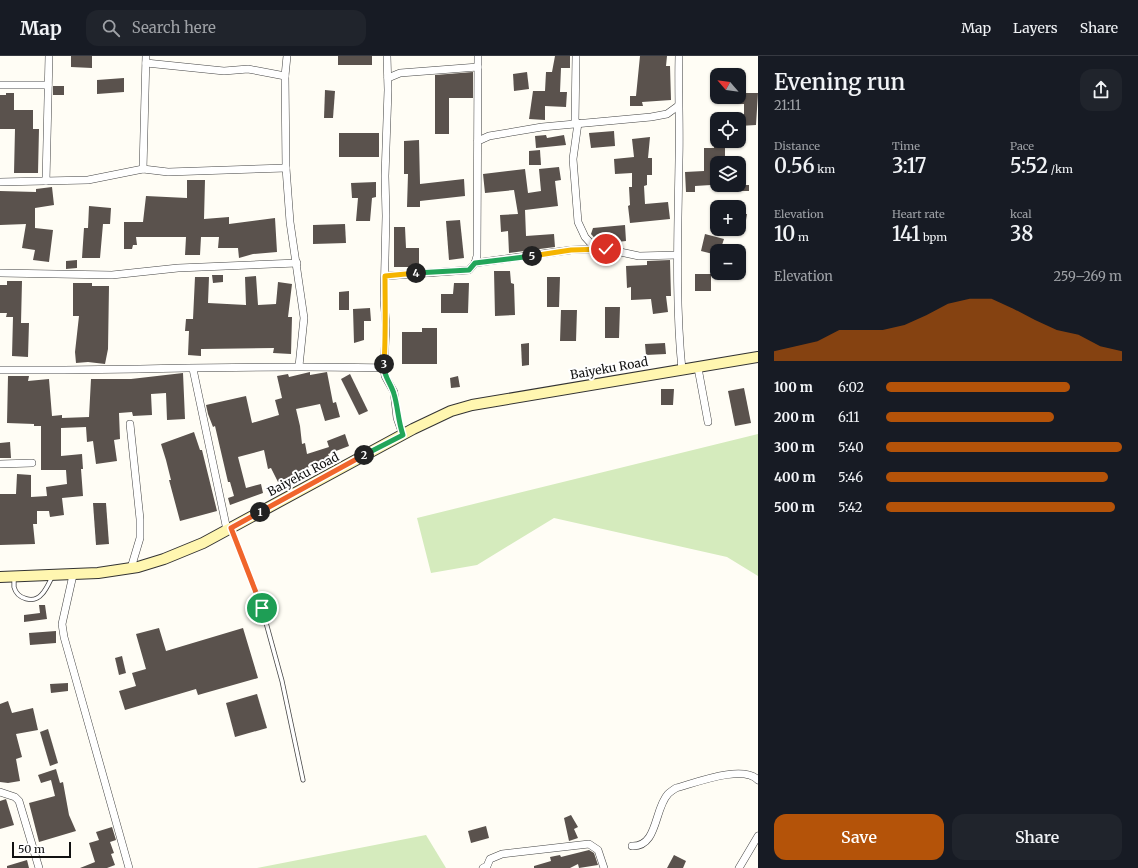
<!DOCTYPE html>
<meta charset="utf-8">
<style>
:root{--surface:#171b24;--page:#20242c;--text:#f1f3f6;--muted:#9ea1a6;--line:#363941;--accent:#b45309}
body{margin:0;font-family:Merriweather,serif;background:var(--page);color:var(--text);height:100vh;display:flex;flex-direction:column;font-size:15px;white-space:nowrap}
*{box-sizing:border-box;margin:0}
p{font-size:13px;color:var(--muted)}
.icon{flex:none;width:22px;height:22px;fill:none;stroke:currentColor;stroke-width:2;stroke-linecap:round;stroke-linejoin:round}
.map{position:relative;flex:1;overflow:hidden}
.panel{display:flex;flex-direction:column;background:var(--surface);width:380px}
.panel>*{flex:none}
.needle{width:26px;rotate:298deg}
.fabs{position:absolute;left:710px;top:12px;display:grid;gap:8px}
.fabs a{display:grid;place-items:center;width:36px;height:36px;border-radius:8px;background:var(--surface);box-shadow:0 1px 3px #0004;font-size:20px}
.scale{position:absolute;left:12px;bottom:10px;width:59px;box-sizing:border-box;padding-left:4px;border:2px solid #111;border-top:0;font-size:11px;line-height:14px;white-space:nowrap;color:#111;-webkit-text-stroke:3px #fff;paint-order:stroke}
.pin{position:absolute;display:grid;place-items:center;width:34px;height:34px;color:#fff;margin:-17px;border:2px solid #fff;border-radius:50%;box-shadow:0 1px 4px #0007}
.km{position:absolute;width:20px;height:20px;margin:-10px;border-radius:50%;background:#222;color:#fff;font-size:11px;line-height:20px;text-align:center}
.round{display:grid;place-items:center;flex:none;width:42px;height:42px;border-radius:12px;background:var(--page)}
.overview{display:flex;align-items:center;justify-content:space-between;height:68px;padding:0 16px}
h1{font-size:22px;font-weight:600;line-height:30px}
.figures{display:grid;grid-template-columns:repeat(3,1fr);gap:6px;height:68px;padding:4px 16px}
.figures div{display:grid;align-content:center}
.figures b{font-size:20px;font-weight:600}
.figures small{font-size:11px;font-weight:400}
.figures p{font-size:11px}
.chart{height:112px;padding:8px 16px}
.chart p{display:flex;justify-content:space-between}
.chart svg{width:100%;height:72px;margin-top:4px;fill:var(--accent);opacity:.7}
.action{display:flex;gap:8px;margin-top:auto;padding:8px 16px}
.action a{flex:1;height:46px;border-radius:12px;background:var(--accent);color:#fff;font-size:16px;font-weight:600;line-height:46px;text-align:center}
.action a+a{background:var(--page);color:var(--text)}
ul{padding:0 16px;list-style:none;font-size:13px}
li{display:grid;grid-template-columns:64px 48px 1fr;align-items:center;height:30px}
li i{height:10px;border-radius:5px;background:var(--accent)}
header{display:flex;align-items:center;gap:24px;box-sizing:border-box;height:56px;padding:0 20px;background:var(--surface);border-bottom:1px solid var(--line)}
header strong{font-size:19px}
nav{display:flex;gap:22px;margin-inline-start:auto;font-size:14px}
.search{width:280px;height:36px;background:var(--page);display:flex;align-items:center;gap:10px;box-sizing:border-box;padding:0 14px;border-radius:12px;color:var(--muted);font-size:15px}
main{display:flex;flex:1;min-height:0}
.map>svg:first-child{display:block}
.green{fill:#d5ebbd}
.building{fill:#5a524d}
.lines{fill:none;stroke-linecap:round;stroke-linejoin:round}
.service-casing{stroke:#444;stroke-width:5}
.minor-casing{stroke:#444;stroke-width:8}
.secondary-casing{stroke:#333;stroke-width:12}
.service{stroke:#fff;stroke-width:3.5}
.minor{stroke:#fff;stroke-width:7}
.secondary{stroke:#fff6b0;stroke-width:10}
.split-1-casing{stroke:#fff;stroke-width:8}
.split-2-casing{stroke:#fff;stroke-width:8}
.split-3-casing{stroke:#fff;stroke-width:8}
.split-4-casing{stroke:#fff;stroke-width:8}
.split-5-casing{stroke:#fff;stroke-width:8}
.split-6-casing{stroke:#fff;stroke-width:8}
.split-1{stroke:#f0652b;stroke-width:5}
.split-2{stroke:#f0652b;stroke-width:5}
.split-3{stroke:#22a559;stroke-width:5}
.split-4{stroke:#f5b400;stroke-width:5}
.split-5{stroke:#22a559;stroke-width:5}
.split-6{stroke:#f5b400;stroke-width:5}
.labels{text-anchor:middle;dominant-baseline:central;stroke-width:4;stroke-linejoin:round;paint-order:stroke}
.street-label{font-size:12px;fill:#111;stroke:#fff}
</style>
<header>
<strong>Map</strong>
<div class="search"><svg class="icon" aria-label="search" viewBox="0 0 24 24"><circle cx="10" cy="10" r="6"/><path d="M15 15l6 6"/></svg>Search here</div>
<nav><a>Map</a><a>Layers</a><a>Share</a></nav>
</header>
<main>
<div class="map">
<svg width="758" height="812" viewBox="0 0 758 812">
<rect width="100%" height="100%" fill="#fffdf5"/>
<g class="green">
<path d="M758 378V520L727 501 554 462 477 509 431 517 417 462Z"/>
<path d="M426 779 446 812H257Z"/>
</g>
<g class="building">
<path d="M71 0H92V12L71 11Z"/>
<rect x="338" y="0" width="34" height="9"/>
<path d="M555 0H570V12H561L560 36H567L566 51 545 50V64L529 63 533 35H545L546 16H552Z"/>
<path d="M640 0H667L666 10H670L671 44 642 46 643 50H630V40H636Z"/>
<path d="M473 16V42H449V78H435V19Z"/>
<path d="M527 16 529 33 514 35 513 18Z"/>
<path d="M124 22V36L97 38V24Z"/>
<rect x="53" y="30" width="11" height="9"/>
<path d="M325 34 335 35 333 62H324Z"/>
<path d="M6 37H14V54H33V73H39L38 117H14L15 73H0V39H6Z"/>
<path d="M739 37H758L756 69 739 70V62L744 61V48H737V41H739Z"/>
<path d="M614 75 615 90 591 92 589 77Z"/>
<rect x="339" y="77" width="40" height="24"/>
<path d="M546 79 547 82 564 79 566 89 536 92 535 80Z"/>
<path d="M650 81 648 102H652V119H647V129L644 130 645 148 668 146 670 163 630 167 628 150 630 149 629 131H632V117L615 118 614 103 634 101 632 83Z"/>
<path d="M419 84 420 128 464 123 465 140 420 145V151H407L408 118H404V85Z"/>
<path d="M714 85H725V107H717V110H710L711 129 695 130V136H686L685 116 704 115V92H714Z"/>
<path d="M540 94 541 109H529V95Z"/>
<path d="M559 111 561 124 555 125 558 150 525 154 526 180 554 178 555 191 509 197 508 175 501 176 500 159 518 158 514 134 485 137 483 118 525 113 528 137 541 135 539 113Z"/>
<path d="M187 124H205L204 163 229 161V168L275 162 277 196 253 198 239 202 238 192H218L219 181H201L200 199H185L186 181H136L137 189H133L132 193H124V166H143L146 140 187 142Z"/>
<path d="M376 126V141L372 142 370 165H356L358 142H352L351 127Z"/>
<rect x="728" y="129" width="21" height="6"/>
<path d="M52 131 54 149 35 152V172L53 174 49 206 33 204 35 194 22 192 26 168 0 169V135L36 136V133Z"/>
<path d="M89 150 111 152 110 168H103L100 202H82L84 172H88Z"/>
<path d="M739 158H747L745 170 739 169Z"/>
<path d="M460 164 464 202 449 204 446 165Z"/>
<path d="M345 168 346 187 313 188V169Z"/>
<path d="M625 169 626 185 600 188 591 178 593 172Z"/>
<path d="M394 171H405L406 192H419V211H394Z"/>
<path d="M705 178 724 183 720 195H717V199L701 195Z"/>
<path d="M77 204V212L66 213V205Z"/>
<path d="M670 204 671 240H666L668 256 653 258 651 243 631 244V231L627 232 626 210 647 209V205Z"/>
<path d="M494 215H510L511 227 514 228 515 259 495 260Z"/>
<rect x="695" y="218" width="16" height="17"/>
<path d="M212 219H223V226L213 227Z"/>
<path d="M256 220 258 249 276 248 278 226 292 228 288 261H292L291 298 273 297 274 292 201 293V300L188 299 189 275H185L186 263H193L195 221H209L208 247 246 249 245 221Z"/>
<path d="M547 221H560L559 251H547Z"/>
<path d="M7 225H22L21 267H29L28 301 12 300 13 261H6L7 257H0V229H7Z"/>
<path d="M73 227H92V230H109L108 293 105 308 88 306 76 307 75 296 79 260H73Z"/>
<path d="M454 227H469L468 257H441V238H453Z"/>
<path d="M349 235V254H339V236Z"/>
<path d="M605 251H620L619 282H605Z"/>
<path d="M370 252 371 265H364V284L354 287 353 253Z"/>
<path d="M561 254H577L576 285H560Z"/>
<path d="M422 272H437V308H402V276H422Z"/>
<path d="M529 287V309L522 310 521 288Z"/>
<path d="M665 287 666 298 646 299 645 288Z"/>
<path d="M310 316V319L327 316 333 347 336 346 340 361 325 365 320 348 296 353 300 370 302 388 305 387 307 398 329 391 327 385 345 378 349 390 328 398 330 402 308 409 309 413 278 426 271 412 268 413 264 394 238 401 246 432 261 428 263 437 230 449 228 442 234 440 230 426H228L215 370 213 371 208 358 206 349 246 340 252 367 279 359 275 344 282 342 277 320 288 318 289 321Z"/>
<path d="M183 317 185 363 167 364 166 337 151 338 152 359 133 360 132 356 119 357 120 383 114 384 117 405 96 408 93 385 87 386 86 371 61 372V400L82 398 83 413H81L83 440 62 442 64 459 50 461 49 455H37V468H33L35 488 0 489V438H16L17 418 31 419V441L47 440 46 431 67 428 66 414H41V370H34V368L7 367 8 320H29L28 325 49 323 52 360 62 359V362L89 361 91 323H131Z"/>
<path d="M350 318 368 355 359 359 341 323Z"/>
<path d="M458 320 460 331 451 332 450 322Z"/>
<path d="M744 332 751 367 735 370 728 335Z"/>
<path d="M661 333H674L673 349H661Z"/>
<path d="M194 376 200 394H202L217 455 180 465 169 424H171L166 404 161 388Z"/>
<path d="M10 386 11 402H0V387Z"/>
<path d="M93 447H106L109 488 96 489Z"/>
<path d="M39 549H45L47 563 24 566V559L40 557Z"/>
<path d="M159 572 166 595 243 572 258 622 198 639 196 633 125 654 119 635 136 630 132 617 146 613 136 578Z"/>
<path d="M56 575V587L30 589 29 577Z"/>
<path d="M122 600 126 617 119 619 115 602Z"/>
<path d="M68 627V635L51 637 50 628Z"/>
<path d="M257 638 267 672 235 681 226 647Z"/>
<path d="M8 645 12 657 33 652 38 674 16 678 22 701 16 703 20 725 8 727 0 726V648Z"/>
<path d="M48 673 58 707 50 710 40 676Z"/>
<path d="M56 713 60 727 63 726 69 759 76 775 39 786 29 747 55 740 51 724 41 727 38 719Z"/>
<path d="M6 743 14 769 0 773V745Z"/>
<path d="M571 759 578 771 574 773 578 782 569 785 564 762Z"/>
<path d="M486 770 489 782 471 787 468 775Z"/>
<path d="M112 771 116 784 110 786 114 797 111 798 115 809 107 812H80L95 806 89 787 99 784 96 776Z"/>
<path d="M589 794 594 797 598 809 579 812 578 808 570 812H534V810L551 805 550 801 560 799 561 801Z"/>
<path d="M674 799 686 805 683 812H667Z"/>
<path d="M27 804 29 812H7V810Z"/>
</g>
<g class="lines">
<g class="service-casing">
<g id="service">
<path d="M231 473 262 552 282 625 303 724"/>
<path d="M14 521C14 524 14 528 14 531 17 543 34 548 42 538 46 534 49 527 52 521"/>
</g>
</g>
<g class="minor-casing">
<g id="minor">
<path d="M287 0 285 20 286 112 290 166 304 262 299 310"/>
<path d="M387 0 388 34 385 120 386 160 384 244 386 269 384 312 385 320 394 336 397 362 403 379"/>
<path d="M679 0C678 35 680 69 679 104 678 174 675 243 682 314"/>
<path d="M146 7 224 15 248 13 285 20"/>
<path d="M388 22 400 17 478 11"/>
<path d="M0 29H48"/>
<path d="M575 67 576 0"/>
<path d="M578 67 573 103 578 166 585 181 596 193"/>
<path d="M478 85 489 80 542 71 651 61 667 58 678 50"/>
<path d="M143 113 146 0"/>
<path d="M46 125 49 0"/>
<path d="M0 126 88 124 143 113 168 116 286 112"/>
<path d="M475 207 571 194 596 193H606L639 200 677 199"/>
<path d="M0 217 112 219 178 212 297 207"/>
<path d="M385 220 469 214 475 207 477 200 478 0"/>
<path d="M698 312 708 366"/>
<path d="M193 313 227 474"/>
<path d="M0 314C128 315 256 308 384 312"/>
<path d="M130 368 140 463V482L131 512"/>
<path d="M0 408 32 407"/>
<path d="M73 519 62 568 64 581 129 812"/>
<path d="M0 736 15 741 19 745 39 812"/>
<path d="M632 790C658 791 654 753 668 738 670 736 673 734 676 732 695 727 743 708 758 724"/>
<path d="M483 812 487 810 490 803 502 798 589 788 598 794 604 812"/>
<path d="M739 812 758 780"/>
</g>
</g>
<g class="secondary-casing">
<path id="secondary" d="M0 521 98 517 138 511 164 503 203 487 413 373 451 355 472 349 758 301"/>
</g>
<use href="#service" class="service"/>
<use href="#minor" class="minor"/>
<use href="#secondary" class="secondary"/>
</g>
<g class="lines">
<g class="split-1-casing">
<path id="split-1" d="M260 456 231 472 262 552"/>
</g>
<g class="split-2-casing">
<path id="split-2" d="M260 456 364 399"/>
</g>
<g class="split-3-casing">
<path id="split-3" d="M364 399 403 379C398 365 398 351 394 338 391 327 383 320 384 308"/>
</g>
<g class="split-4-casing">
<path id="split-4" d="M384 308C386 278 385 250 385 220L416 217"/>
</g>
<g class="split-5-casing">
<path id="split-5" d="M416 217 469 214 475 207 532 200"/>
</g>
<g class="split-6-casing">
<path id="split-6" d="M532 200 571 194 606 193"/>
</g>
<use href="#split-1" class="split-1"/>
<use href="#split-2" class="split-2"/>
<use href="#split-3" class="split-3"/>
<use href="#split-4" class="split-4"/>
<use href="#split-5" class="split-5"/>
<use href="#split-6" class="split-6"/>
</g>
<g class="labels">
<g class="street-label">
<text transform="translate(609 312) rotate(-10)">Baiyeku Road</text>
<text transform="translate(303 418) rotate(-28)">Baiyeku Road</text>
</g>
</g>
</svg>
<div class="fabs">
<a><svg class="needle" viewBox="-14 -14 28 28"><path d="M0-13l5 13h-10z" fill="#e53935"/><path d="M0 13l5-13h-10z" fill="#9ea1a6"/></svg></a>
<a><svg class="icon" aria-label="locate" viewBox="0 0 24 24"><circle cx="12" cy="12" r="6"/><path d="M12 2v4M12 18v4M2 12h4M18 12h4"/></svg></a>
<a><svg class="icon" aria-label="layers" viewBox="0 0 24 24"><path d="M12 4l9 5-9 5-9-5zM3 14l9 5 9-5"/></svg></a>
<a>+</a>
<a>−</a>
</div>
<div class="scale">50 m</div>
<div class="pin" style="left:262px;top:552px;background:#1e9e55"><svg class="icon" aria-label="arrive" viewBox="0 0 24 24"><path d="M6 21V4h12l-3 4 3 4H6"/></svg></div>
<div class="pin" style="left:606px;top:193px;background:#d93025"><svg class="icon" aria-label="check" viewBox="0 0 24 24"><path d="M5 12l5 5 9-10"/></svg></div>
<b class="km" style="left:260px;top:456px">1</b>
<b class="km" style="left:364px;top:399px">2</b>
<b class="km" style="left:384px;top:308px">3</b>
<b class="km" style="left:416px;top:217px">4</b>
<b class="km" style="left:532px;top:200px">5</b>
</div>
<section class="panel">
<div class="overview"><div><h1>Evening run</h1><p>21:11</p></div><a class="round"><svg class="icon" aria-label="share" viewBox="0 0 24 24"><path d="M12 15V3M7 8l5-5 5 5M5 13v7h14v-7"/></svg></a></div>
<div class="figures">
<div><p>Distance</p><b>0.56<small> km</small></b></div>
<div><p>Time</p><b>3:17</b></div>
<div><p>Pace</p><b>5:52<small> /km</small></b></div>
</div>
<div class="figures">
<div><p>Elevation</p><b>10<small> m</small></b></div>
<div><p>Heart rate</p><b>141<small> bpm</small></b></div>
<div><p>kcal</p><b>38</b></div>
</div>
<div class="chart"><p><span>Elevation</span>259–269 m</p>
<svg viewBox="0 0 160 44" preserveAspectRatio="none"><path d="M0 44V38L10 35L20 32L30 25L40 25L50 25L60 22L70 16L80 9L90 6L100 6L110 12L120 19L130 25L140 28L150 35L160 38V44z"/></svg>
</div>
<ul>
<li><b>100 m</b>6:02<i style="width:78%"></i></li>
<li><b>200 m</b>6:11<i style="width:71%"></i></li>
<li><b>300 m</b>5:40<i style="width:100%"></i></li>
<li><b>400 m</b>5:46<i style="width:94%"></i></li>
<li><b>500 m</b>5:42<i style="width:97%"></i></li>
</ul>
<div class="action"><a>Save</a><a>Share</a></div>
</section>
</main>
